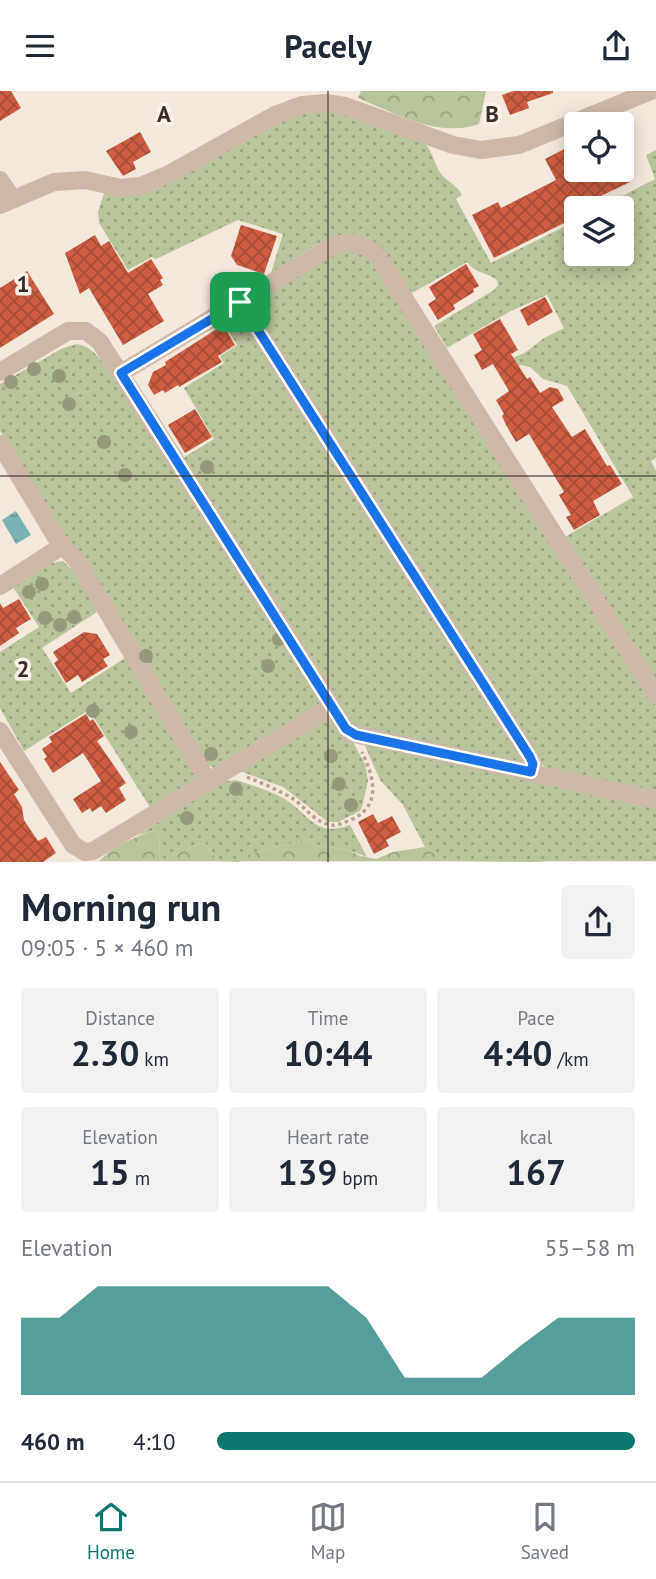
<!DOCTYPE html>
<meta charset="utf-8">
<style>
:root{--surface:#fff;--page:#f2f2f3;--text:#1f2937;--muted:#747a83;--line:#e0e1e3;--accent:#0f766e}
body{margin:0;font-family:"PT Sans",sans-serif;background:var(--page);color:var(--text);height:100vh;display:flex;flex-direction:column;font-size:26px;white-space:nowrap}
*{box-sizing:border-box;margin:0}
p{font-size:23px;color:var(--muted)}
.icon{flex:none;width:38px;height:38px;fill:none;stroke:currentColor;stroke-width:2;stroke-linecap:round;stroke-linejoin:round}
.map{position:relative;height:771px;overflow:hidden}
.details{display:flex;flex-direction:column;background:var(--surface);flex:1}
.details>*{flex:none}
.buttons{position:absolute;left:564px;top:21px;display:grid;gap:14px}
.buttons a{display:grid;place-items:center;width:70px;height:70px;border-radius:7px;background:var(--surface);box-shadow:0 4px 18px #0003;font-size:35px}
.pin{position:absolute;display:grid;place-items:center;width:60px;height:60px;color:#fff;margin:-30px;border-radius:14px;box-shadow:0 4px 10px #0006}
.round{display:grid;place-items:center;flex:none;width:74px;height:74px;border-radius:7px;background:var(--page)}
.head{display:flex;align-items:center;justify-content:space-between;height:119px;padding:0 21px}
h1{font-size:38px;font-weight:700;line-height:52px}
.stats{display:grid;grid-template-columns:repeat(3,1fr);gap:10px;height:119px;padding:7px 21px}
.stats div{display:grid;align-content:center;border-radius:7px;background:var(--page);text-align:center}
.stats b{font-size:35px;font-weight:700}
.stats small{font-size:19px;font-weight:400}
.stats p{font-size:19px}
.chart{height:196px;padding:14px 21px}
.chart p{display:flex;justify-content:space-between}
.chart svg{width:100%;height:126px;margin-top:7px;fill:var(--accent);opacity:.7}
ul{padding:0 21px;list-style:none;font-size:23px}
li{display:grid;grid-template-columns:112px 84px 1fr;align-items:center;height:52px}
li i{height:18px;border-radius:9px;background:var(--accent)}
header{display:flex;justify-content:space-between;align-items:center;height:91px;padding:0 21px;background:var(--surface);font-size:32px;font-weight:700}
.menu{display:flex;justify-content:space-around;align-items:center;height:98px;border-top:2px solid var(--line);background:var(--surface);font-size:19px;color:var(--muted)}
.menu a{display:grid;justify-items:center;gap:4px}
.menu .active{color:var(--accent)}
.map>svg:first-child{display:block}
.grass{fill:url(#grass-dots)}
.forest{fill:url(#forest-crowns)}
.water{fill:url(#water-ripples)}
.building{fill:url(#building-cross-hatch)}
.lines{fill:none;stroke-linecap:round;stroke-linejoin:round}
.path{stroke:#b9a192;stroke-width:3.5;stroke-dasharray:3.5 3.5;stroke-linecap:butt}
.street{stroke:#cdb7a8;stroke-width:18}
.tree{fill:#96997b}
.route-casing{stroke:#fff;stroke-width:14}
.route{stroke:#1a73e8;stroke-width:9}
.grid{fill:none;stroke:#392d29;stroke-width:2;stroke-opacity:0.55}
.grid-label{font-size:23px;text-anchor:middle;font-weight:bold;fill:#392d29;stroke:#fbf2ea;stroke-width:7;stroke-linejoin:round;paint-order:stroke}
</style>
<header><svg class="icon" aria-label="menu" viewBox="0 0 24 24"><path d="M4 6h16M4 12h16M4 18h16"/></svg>Pacely<svg class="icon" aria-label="share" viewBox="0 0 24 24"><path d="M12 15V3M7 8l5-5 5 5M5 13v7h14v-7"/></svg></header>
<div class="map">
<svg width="656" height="771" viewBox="0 0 656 771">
<defs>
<pattern id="grass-dots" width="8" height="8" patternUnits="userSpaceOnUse" patternTransform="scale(1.75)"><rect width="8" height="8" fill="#b8c49c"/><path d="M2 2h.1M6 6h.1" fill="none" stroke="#97a07f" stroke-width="1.8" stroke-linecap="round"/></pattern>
<pattern id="forest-crowns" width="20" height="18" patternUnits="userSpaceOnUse" patternTransform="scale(1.75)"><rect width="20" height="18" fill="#b8c49c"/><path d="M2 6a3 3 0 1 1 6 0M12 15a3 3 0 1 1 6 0" fill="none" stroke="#97a07f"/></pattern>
<pattern id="water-ripples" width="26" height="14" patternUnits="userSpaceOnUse" patternTransform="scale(1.75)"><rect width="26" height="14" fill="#7ab3b3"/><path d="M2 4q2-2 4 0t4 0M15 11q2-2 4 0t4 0" fill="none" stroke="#659292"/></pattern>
<pattern id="building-cross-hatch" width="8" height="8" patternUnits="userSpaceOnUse" patternTransform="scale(1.75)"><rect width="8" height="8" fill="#cd5e42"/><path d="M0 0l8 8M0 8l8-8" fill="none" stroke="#a74e37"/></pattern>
</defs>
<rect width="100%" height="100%" fill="#f4e8dd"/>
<g class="grass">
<path d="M336 20 425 53C434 62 434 74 442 84 449 92 457 94 462 104L456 108 491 172 576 130V163H621V117H599L655 88 646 64 656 59V367L651 370 656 380V594L565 446 633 406 567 295 543 288 530 276 521 274 501 284 510 268 526 261 544 247 564 237 547 204 511 220 447 257 434 235 494 199 498 194 497 189C487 181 476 183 467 171L412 202 350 143C321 145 294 169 270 185L283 143 238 129 156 168 152 166 128 179 99 132 98 121 104 102 287 27 305 21Z"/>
<path d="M347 157 376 171 656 614V704L545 677 258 223 255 215 258 209 325 165Z"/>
<path d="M233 227 241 228 524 672 353 635 183 367 214 348 184 297 224 272 220 265 237 254 223 231Z"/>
<path d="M76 253C92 255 99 267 109 279L320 608 319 613 214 677 208 674 76 458 65 444 0 340V293L61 258Z"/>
<path d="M63 470 76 482 97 521 42 557 71 602 125 567 195 681 197 688 151 718 89 619 24 660 0 617V561L39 536 13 496 52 472Z"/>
<path d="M328 626 353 651 365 673 368 690 362 716 360 720 338 731H328L283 696 240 680Z"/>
<path d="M368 654 656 715V770H611L602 767 533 771 448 770 425 756 403 714 380 689 365 655Z"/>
<path d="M236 689C252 694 268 699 283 707 310 723 314 747 350 734L367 766 349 759 321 755 305 749 250 763 239 771 218 770 205 752C188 755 175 765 159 770L160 744 155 739 136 745 214 696 226 690Z"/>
</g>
<g class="forest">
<path d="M361 0H486L479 33C436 47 397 23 358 7Z"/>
<path d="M155 739 160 744 159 770C175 765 188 755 205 752L218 770H99C113 755 135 746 155 739Z"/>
<path d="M305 749 321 755 349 759 360 765 376 768 393 761 425 756 448 770H239L250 763Z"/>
<path d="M563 767H602L611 770H533Z"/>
</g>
<path class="water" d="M16 420 31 444 16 453 2 429Z"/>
<g class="building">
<path d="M0 0H11L21 17 0 30Z"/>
<path d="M513 0H553V2L527 11 529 17 510 24 502 4Z"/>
<path d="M140 41 151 61 133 71 136 78 123 85 106 60Z"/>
<path d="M576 52V79H623L630 91 576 117V126L494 167 472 124 498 111 501 117 556 89 545 68Z"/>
<path d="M241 134 277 145 264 183 237 174 231 165Z"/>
<path d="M95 144 101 155 109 150 128 182 151 168 163 187 160 189 163 194 148 203 164 230 123 254 89 197 80 203 65 162Z"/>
<path d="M466 173 479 195 473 198 474 201 453 214 455 218 438 229 428 213 436 208 429 196Z"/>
<path d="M27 180 54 223 0 257V197Z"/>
<path d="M545 206 553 221 528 235 520 219Z"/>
<path d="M500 228 518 259 511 263 527 288 530 286 540 302 550 296 558 298 564 309 552 316 572 346 585 338 607 375 610 374 622 393 593 410 600 424 574 439 566 426 571 424 559 404 564 401 529 343 516 351 506 334 502 325 504 323 496 309 509 300 493 273 482 279 474 264 482 259 473 243Z"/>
<path d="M223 234 235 254 218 265 222 271 179 296 178 294 165 302 163 299 154 304 148 294 153 281 166 274 165 271Z"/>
<path d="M195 318 212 346 185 362 168 334Z"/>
<path d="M19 508 31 528 16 537 19 542 0 555V512L3 517Z"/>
<path d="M84 541 97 543 110 564 103 568 108 575 82 591 78 584 66 592 54 572 58 569 53 561Z"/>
<path d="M86 623 90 630 93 628 104 645 97 650 126 692 119 697 126 709 106 722 101 715 92 721 90 717 82 722 73 708 101 690 83 662 53 682 44 668 47 666 42 658 52 651 49 646Z"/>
<path d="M0 671 19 699 14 703 22 716 24 729 38 750 46 746 56 762 43 771H0Z"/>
<path d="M373 723 378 732 392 725 401 741 386 749 389 755 374 763 358 731Z"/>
</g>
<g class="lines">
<path class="path" d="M247 686C262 692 278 699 292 707 304 715 313 729 327 733 335 736 341 733 348 730 382 717 375 688 362 661"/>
<g class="street">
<path d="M0 89 12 107"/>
<path d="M0 114 54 91 85 89 121 97 140 95 167 84 275 24 302 14 326 12 345 15 453 54 481 59 519 54 651 0"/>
<path d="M240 211 530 666 533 673 531 682"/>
<path d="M0 281 68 240H86L100 251 323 600 331 616 350 642 656 709"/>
<path d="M121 282 329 157C348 148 364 151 378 166L656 604"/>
<path d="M0 353 57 448 77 470 208 690"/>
<path d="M0 495 62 455"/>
<path d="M0 640 73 754 85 761 93 760 331 616"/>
</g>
</g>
<g class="tree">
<circle cx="34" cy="278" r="7"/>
<circle cx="59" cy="285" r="7"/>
<circle cx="11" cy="291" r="7"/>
<circle cx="69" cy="313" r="7"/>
<circle cx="104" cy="351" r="7"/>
<circle cx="207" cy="376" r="7"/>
<circle cx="125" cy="384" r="7"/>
<circle cx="42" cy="493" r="7"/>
<circle cx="29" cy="501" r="7"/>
<circle cx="74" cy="526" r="7"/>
<circle cx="45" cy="527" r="7"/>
<circle cx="60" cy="534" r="7"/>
<circle cx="279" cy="548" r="7"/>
<circle cx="146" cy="565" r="7"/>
<circle cx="268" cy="575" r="7"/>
<circle cx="93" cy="620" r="7"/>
<circle cx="131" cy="641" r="7"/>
<circle cx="211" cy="663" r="7"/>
<circle cx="331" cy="665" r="7"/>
<circle cx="339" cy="693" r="7"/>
<circle cx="236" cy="698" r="7"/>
<circle cx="351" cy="714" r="7"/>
<circle cx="187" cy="727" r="7"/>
</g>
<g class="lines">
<g class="route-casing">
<path id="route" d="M240 211 530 666 533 673 531 681 356 644 346 638 121 282Z"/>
</g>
<use href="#route" class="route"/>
</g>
<path class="grid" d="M328 0V771M0 385H656"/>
<g class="grid-label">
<text x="164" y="31">A</text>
<text x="492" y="31">B</text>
<text x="23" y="201">1</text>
<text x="23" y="586">2</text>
</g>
</svg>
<div class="buttons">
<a><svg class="icon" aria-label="locate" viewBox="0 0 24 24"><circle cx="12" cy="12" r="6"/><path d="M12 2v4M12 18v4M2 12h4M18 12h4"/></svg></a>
<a><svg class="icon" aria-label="layers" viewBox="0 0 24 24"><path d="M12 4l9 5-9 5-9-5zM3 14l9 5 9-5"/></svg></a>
</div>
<div class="pin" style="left:240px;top:211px;background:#1e9e55"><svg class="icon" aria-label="arrive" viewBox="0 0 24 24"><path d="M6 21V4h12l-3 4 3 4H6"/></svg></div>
</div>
<section class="details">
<div class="head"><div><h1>Morning run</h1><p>09:05 · 5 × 460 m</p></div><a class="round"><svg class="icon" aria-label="share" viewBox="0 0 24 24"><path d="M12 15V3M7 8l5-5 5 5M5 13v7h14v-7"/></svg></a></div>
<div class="stats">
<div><p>Distance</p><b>2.30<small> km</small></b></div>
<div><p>Time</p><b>10:44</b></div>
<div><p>Pace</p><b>4:40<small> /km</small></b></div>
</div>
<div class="stats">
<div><p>Elevation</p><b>15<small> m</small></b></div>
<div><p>Heart rate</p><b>139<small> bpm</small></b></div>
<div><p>kcal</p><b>167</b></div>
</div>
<div class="chart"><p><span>Elevation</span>55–58 m</p>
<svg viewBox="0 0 160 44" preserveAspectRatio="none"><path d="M0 44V17L10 17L20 6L30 6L40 6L50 6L60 6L70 6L80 6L90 17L100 38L110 38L120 38L130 27L140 17L150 17L160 17V44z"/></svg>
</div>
<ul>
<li><b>460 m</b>4:10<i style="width:100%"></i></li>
</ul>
</section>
<nav class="menu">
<a class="active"><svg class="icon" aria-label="home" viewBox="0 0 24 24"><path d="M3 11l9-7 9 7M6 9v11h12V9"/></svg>Home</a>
<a><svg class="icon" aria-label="map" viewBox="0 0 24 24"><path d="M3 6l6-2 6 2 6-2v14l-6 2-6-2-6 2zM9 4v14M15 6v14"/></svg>Map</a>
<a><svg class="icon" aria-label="saved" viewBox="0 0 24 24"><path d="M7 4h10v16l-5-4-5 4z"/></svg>Saved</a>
</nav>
